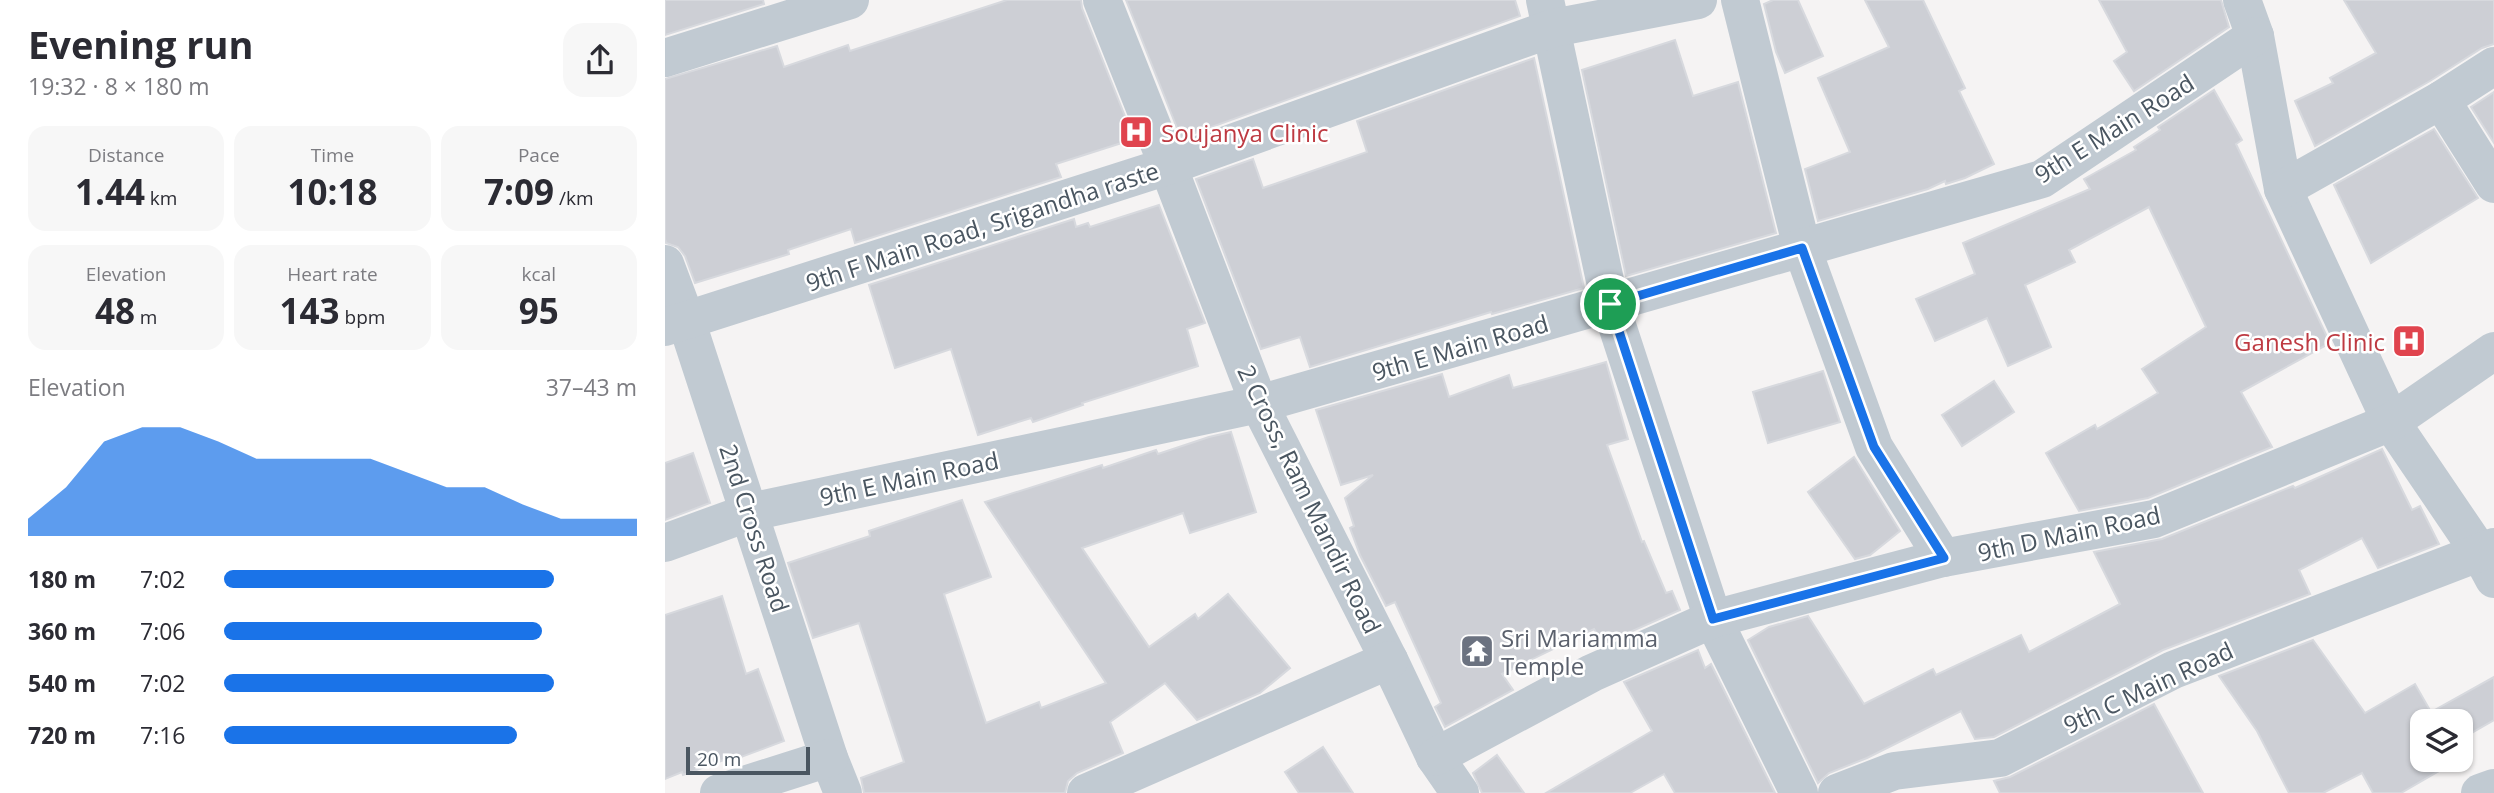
<!DOCTYPE html>
<meta charset="utf-8">
<style>
:root{--surface:#fff;--page:#f7f7f7;--text:#2b2b33;--muted:#7c7c81;--accent:#1a73e8}
body{margin:0;font-family:"Open Sans",sans-serif;background:var(--page);color:var(--text);height:100vh;display:flex;flex-direction:column;font-size:26px;white-space:nowrap}
*{box-sizing:border-box;margin:0}
p{font-size:23px;color:var(--muted)}
.icon{flex:none;width:38px;height:38px;fill:none;stroke:currentColor;stroke-width:2;stroke-linecap:round;stroke-linejoin:round}
.map{position:relative;flex:1;overflow:hidden}
.drawer{display:flex;flex-direction:column;background:var(--surface);width:665px}
.drawer>*{flex:none}
.controls{position:absolute;left:1745px;top:709px;display:grid;gap:14px}
.controls a{display:grid;place-items:center;width:63px;height:63px;border-radius:14px;background:var(--surface);box-shadow:0 2px 5px #0004;font-size:35px}
.scale{position:absolute;left:21px;bottom:18px;width:124px;box-sizing:border-box;padding-left:7px;border:4px solid #4a5661;border-top:0;font-size:19px;line-height:24px;white-space:nowrap;color:#4a5661;-webkit-text-stroke:5px #fff;paint-order:stroke}
.pin{position:absolute;display:grid;place-items:center;width:60px;height:60px;color:#fff;margin:-30px;border:4px solid #fff;border-radius:50%;box-shadow:0 2px 7px #0007}
.round{display:grid;place-items:center;flex:none;width:74px;height:74px;border-radius:21px;background:var(--page)}
.summary{display:flex;align-items:center;justify-content:space-between;height:119px;padding:0 28px}
h1{font-size:38px;font-weight:700;line-height:52px}
.stats{display:grid;grid-template-columns:repeat(3,1fr);gap:10px;height:119px;padding:7px 28px}
.stats div{display:grid;align-content:center;border-radius:18px;background:var(--page);text-align:center}
.stats b{font-size:35px;font-weight:700}
.stats small{font-size:19px;font-weight:400}
.stats p{font-size:19px}
.chart{height:196px;padding:14px 28px}
.chart p{display:flex;justify-content:space-between}
.chart svg{width:100%;height:126px;margin-top:7px;fill:var(--accent);opacity:.7}
ul{padding:0 28px;list-style:none;font-size:23px}
li{display:grid;grid-template-columns:112px 84px 1fr;align-items:center;height:52px}
li i{height:18px;border-radius:9px;background:var(--accent)}
main{display:flex;flex:1;min-height:0}
.map>svg:first-child{display:block}
.building{fill:#cdcfd5;stroke:#d7d9de;stroke-width:2}
.lines{fill:none;stroke-linecap:round;stroke-linejoin:round}
.minor{stroke:#c1cad2;stroke-width:38}
.route-casing{stroke:#fff;stroke-width:14}
.route{stroke:#1a73e8;stroke-width:9}
.labels{text-anchor:middle;dominant-baseline:central;stroke-width:5;stroke-linejoin:round;paint-order:stroke}
.street-label{font-size:24px;fill:#4a5661;stroke:#fff}
.health-label{font-size:24px;fill:#be3a42;stroke:#fff;text-anchor:start}
.worship-label{font-size:24px;fill:#5b616d;stroke:#fff;text-anchor:start}
</style>
<main>
<section class="drawer">
<div class="summary"><div><h1>Evening run</h1><p>19:32 · 8 × 180 m</p></div><a class="round"><svg class="icon" aria-label="share" viewBox="0 0 24 24"><path d="M12 15V3M7 8l5-5 5 5M5 13v7h14v-7"/></svg></a></div>
<div class="stats">
<div><p>Distance</p><b>1.44<small> km</small></b></div>
<div><p>Time</p><b>10:18</b></div>
<div><p>Pace</p><b>7:09<small> /km</small></b></div>
</div>
<div class="stats">
<div><p>Elevation</p><b>48<small> m</small></b></div>
<div><p>Heart rate</p><b>143<small> bpm</small></b></div>
<div><p>kcal</p><b>95</b></div>
</div>
<div class="chart"><p><span>Elevation</span>37–43 m</p>
<svg viewBox="0 0 160 44" preserveAspectRatio="none"><path d="M0 44V38L10 27L20 11L30 6L40 6L50 11L60 17L70 17L80 17L90 17L100 22L110 27L120 27L130 33L140 38L150 38L160 38V44z"/></svg>
</div>
<ul>
<li><b>180 m</b>7:02<i style="width:80%"></i></li>
<li><b>360 m</b>7:06<i style="width:77%"></i></li>
<li><b>540 m</b>7:02<i style="width:80%"></i></li>
<li><b>720 m</b>7:16<i style="width:71%"></i></li>
</ul>
</section>
<div class="map">
<svg width="1829" height="793" viewBox="0 0 1829 793">
<rect width="100%" height="100%" fill="#f5f3f3"/>
<g class="building">
<path d="M0 0H98L99 4 0 35Z"/>
<path d="M342 0H416L417 8 469 139 391 164 396 177 190 243 186 229 123 250 124 254 30 283 20 256 13 247 1 243 0 239V79L112 46 119 67 183 45 185 51Z"/>
<path d="M461 0H850L855 16 516 138Z"/>
<path d="M1108 0H1133L1158 56 1120 73 1111 52 1099 4Z"/>
<path d="M1200 0H1258L1300 88 1294 91 1329 164 1300 178 1281 184 1280 181 1263 189 1153 221 1140 169 1185 152 1153 78 1224 47Z"/>
<path d="M1434 0H1556L1564 27 1469 91 1449 61 1462 52Z"/>
<path d="M1679 0H1829V44L1817 48 1765 81 1650 146 1630 101 1668 83 1665 78 1711 53Z"/>
<path d="M1010 40 1028 96 1073 82 1111 233 961 276 917 70Z"/>
<path d="M869 58 919 288 827 314 826 312 645 367 635 337 596 349 531 179 588 159 598 188 702 152 692 121Z"/>
<path d="M1549 90 1577 140 1571 144 1665 343 1576 392 1607 447 1483 498 1414 511 1381 453 1430 425 1432 429 1493 393 1477 369 1541 327 1484 207 1404 250 1410 262 1360 285 1386 347 1343 366 1322 318 1270 341 1251 299 1310 274 1298 243 1425 189 1419 179 1471 150 1469 147 1495 130 1493 127Z"/>
<path d="M1829 92V143L1806 107Z"/>
<path d="M1769 129 1813 198 1706 263 1669 185Z"/>
<path d="M494 205 540 323 522 329 533 366 417 403 418 405 368 422 366 418 313 435 286 349 230 368 204 285 409 219 411 227 423 223 425 227Z"/>
<path d="M941 362 963 439 942 445 977 542 979 541 1001 593 1007 591 1015 610 938 644 929 629 837 674 848 690 780 727 770 707 776 703 730 602 721 606 695 555 685 528 689 526 680 498 708 475 676 485 651 410 777 374 784 397 844 375 848 388Z"/>
<path d="M1158 371 1175 422 1103 443 1088 392Z"/>
<path d="M1329 381 1349 412 1297 446 1277 415Z"/>
<path d="M566 432 591 512 525 533 518 513 417 548 484 647 530 614 533 619 563 594 625 668 595 693 532 720 500 683 445 722 458 753 412 773 403 781 400 793H199L196 778 239 762 194 623 148 638 123 563 205 536 204 531 297 500 326 577 279 594 321 723 374 702 376 708 441 683 320 502 437 465 438 468 491 450 493 454 544 437Z"/>
<path d="M1717 449 1747 510 1755 506 1774 544 1713 568 1697 538 1634 570 1645 594 1498 650 1329 737 1310 739 1296 711 1202 758 1164 773 1153 783 1083 640 1104 627 1143 616 1199 704 1268 669 1271 675 1356 635 1364 652 1455 604 1429 552 1497 539 1628 486 1630 488Z"/>
<path d="M28 453 45 503 0 520V463Z"/>
<path d="M1189 457 1235 531 1205 555 1190 559 1143 492Z"/>
<path d="M57 596 81 674 93 669 119 741 68 760 67 757 18 775 17 772 0 779V615Z"/>
<path d="M1648 640 1700 713 1750 684 1766 712 1829 677V720L1796 739V721H1757V760H1793L1736 793H1708L1697 773 1658 793H1624L1592 731 1554 676Z"/>
<path d="M1033 650 1040 668 1046 664 1110 793H1010L999 774 965 793H881L987 731 959 682Z"/>
<path d="M1489 704 1538 793H1335L1329 781 1345 777Z"/>
<path d="M658 747 688 793H634L620 772Z"/>
<path d="M832 755 859 793H817L808 773Z"/>
</g>
<g class="lines">
<g class="minor">
<path d="M437 0 503 166 594 404 724 660 770 757 795 793"/>
<path d="M880 0 945 304 1048 619 1134 793"/>
<path d="M1075 0 1137 248 1209 447 1278 558"/>
<path d="M1577 0 1590 36 1618 189 1726 422 1815 553 1829 579"/>
<path d="M0 58 185 0"/>
<path d="M1776 100 1829 184"/>
<path d="M1618 189 1776 100 1829 66"/>
<path d="M0 264 21 320 164 758 178 793"/>
<path d="M0 327 503 166 888 28 1033 0"/>
<path d="M0 543 85 512 594 404 1377 179 1590 36"/>
<path d="M770 757 927 673 1048 619 1278 558 1489 519 1726 422 1829 351"/>
<path d="M54 793 164 758"/>
<path d="M421 793 724 660"/>
<path d="M1172 793 1229 771 1335 758 1508 670 1829 547"/>
<path d="M1815 793 1829 788"/>
</g>
</g>
<g class="lines">
<g class="route-casing">
<path id="route" d="M1137 248 1209 447 1279 558 1048 619 945 304Z"/>
</g>
<use href="#route" class="route"/>
</g>
<defs>
<g id="hospital-square" transform="scale(1.75)"><rect x="-9" y="-9" width="18" height="18" rx="4" fill="#e0444e" stroke="#fff"/><path d="M-5-5h3v3.5h4V-5h3V5h-3V1.5h-4V5h-3Z" fill="#fff"/></g>
<g id="temple-square" transform="scale(1.75)"><rect x="-9" y="-9" width="18" height="18" rx="4" fill="#6b7280" stroke="#fff"/><path d="M0-6L5-2H3V0L6.5 2.5H4V6H1.5V3h-3V6H-4V2.5H-6.5L-3 0V-2H-5Z" fill="#fff"/></g>
</defs>
<g fill-rule="evenodd">
<use href="#hospital-square" x="471" y="132"/>
<use href="#hospital-square" x="1744" y="341"/>
<use href="#temple-square" x="812" y="651"/>
</g>
<g class="labels">
<g class="street-label">
<text transform="translate(1449 128) rotate(-32)">9th E Main Road</text>
<text transform="translate(317 226) rotate(-18)">9th F Main Road, Srigandha raste</text>
<text transform="translate(795 347) rotate(-16)">9th E Main Road</text>
<text transform="translate(244 478) rotate(-12)">9th E Main Road</text>
<text transform="translate(645 499) rotate(64)">2 Cross, Ram Mandir Road</text>
<text transform="translate(90 528) rotate(72)">2nd Cross Road</text>
<text transform="translate(1404 533) rotate(-12)">9th D Main Road</text>
<text transform="translate(1483 687) rotate(-25)">9th C Main Road</text>
</g>
<g class="health-label">
<text x="496" y="132">Soujanya Clinic</text>
<text x="1720" y="341" text-anchor="end">Ganesh Clinic</text>
</g>
<g class="worship-label">
<text x="836" y="637">Sri Mariamma<tspan x="836" dy="28">Temple</tspan></text>
</g>
</g>
</svg>
<div class="controls">
<a><svg class="icon" aria-label="layers" viewBox="0 0 24 24"><path d="M12 4l9 5-9 5-9-5zM3 14l9 5 9-5"/></svg></a>
</div>
<div class="scale">20 m</div>
<div class="pin" style="left:945px;top:304px;background:#1e9e55"><svg class="icon" aria-label="arrive" viewBox="0 0 24 24"><path d="M6 21V4h12l-3 4 3 4H6"/></svg></div>
</div>
</main>
